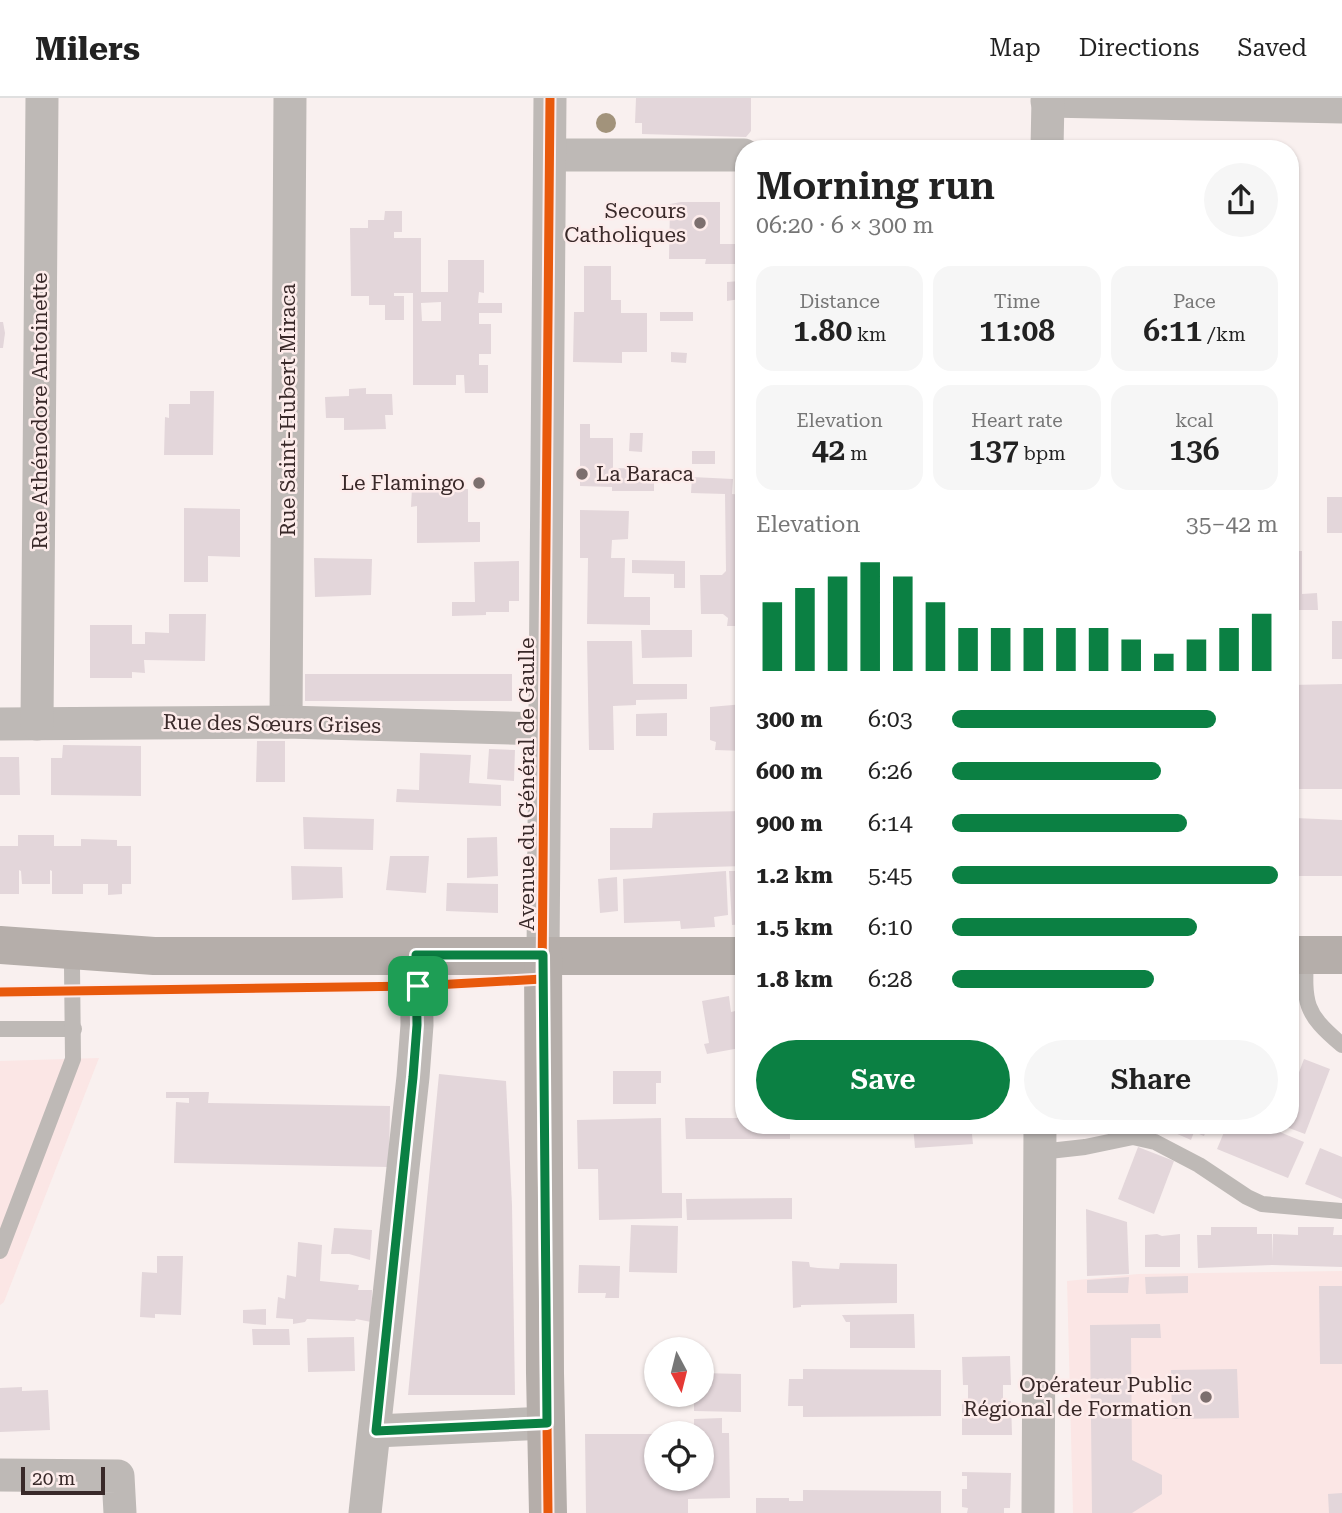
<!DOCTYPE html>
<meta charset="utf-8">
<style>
:root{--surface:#fff;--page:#f6f6f6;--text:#222;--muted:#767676;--line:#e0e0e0;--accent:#0b8043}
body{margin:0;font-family:"Roboto Serif",serif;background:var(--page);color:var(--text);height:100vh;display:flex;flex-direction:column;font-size:26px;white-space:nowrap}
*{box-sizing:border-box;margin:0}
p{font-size:23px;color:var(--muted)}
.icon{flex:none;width:38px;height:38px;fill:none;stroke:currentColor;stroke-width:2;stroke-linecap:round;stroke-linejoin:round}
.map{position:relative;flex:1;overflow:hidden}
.sheet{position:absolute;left:735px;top:42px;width:564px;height:994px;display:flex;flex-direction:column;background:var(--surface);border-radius:28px;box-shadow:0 2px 5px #0004}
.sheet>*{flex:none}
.needle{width:46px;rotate:173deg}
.fabs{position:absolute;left:644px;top:1239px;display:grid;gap:14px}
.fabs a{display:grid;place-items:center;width:70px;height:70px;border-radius:50%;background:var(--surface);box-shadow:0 2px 5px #0004;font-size:35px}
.scale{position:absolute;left:21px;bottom:18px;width:84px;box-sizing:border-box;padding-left:7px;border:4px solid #392929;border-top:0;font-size:19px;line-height:24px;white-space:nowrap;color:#392929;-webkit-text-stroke:5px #fdeceb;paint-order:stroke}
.pin{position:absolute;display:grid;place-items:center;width:60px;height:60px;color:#fff;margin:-30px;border-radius:14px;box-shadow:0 4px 10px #0006}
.round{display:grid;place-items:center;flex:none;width:74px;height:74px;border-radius:37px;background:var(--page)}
.headline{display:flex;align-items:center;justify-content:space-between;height:119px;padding:0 21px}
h1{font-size:38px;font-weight:600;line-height:52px}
.stats{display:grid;grid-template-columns:repeat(3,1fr);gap:10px;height:119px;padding:7px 21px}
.stats div{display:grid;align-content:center;border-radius:18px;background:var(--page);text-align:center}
.stats b{font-size:30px;font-weight:600}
.stats small{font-size:19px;font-weight:400}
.stats p{font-size:19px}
.chart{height:196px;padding:14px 21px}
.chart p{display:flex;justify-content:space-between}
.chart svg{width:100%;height:126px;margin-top:7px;stroke:var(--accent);stroke-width:6}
.cta{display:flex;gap:14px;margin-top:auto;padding:14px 21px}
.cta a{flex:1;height:80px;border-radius:42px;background:var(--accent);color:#fff;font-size:28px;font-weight:600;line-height:80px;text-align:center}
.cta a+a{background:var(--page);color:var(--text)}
ul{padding:0 21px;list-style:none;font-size:23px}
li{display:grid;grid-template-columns:112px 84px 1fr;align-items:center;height:52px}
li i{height:18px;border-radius:9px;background:var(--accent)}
header{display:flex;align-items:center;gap:42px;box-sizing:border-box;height:98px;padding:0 35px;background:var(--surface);border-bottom:2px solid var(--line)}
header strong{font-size:33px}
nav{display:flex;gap:38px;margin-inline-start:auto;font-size:24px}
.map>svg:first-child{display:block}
.built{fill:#fbe6e5}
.building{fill:#e3d6da;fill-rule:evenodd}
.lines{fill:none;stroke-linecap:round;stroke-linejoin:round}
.lane{stroke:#beb9b6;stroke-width:16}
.street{stroke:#beb9b6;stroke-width:33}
.secondary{stroke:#b5aeaa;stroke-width:38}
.cycleway-casing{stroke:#fdeceb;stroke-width:13}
.cycleway{stroke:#e8590c;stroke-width:9}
.tree{fill:#a2937b}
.route-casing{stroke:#fff;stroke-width:14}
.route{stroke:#0b8043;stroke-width:9}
.poi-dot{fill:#7c6f6e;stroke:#fdeceb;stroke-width:2.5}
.labels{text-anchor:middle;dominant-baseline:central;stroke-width:5;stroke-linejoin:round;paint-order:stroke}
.poi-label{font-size:21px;fill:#392929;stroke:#fdeceb;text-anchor:end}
.street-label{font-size:21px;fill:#392929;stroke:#fdeceb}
</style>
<header>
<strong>Milers</strong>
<nav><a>Map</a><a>Directions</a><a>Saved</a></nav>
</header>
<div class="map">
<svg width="1342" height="1415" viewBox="0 0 1342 1415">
<rect width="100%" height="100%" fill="#f9f0ef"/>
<g class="built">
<path d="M99 960 4 1204 0 1207V963Z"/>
<path d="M1342 1173V1415H1073L1067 1183 1138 1176Z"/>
</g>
<g class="building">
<path d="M636 0H751V33L746 39 642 36V25H635Z"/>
<path d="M736 89H744V128L736 129Z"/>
<path d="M681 104H720V146H744V166H705L706 161H669L670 106Z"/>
<path d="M385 113H402V134H394V140H421V194H448V162H484V195L479 194 478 205H502V215H479V226H491V256H479V267H488V295H465L464 277H456V287H413V195H394V198H404V222H385V207H369V198H351L350 130H368V122H384ZM441 204V223H422L421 205Z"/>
<path d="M740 167 744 168V214H740V201L727 203V184L740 183Z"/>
<path d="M584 168H611V202H621V215H647V254H622V265L573 264 574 214H584Z"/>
<rect x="660" y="214" width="33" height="9"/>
<path d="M0 224H3L5 235 3 250H0Z"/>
<path d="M671 254 687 255 686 265 671 264Z"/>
<path d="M366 290V296H392L393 317H385L386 331 344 332V320H326L325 299 349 298V291Z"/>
<path d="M190 293H214L213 357H164L165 319 169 320V306H190Z"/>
<path d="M580 326H590V340H613V370L654 371V393H612V389L580 388Z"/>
<path d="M630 335H643L642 354 629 353Z"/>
<path d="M740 349H744V390L736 389Z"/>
<rect x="692" y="353" width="23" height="13"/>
<path d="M692 379 733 381 732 396 744 397V528H727L728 520 723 516H701L700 477H722L726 473 725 396 691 395Z"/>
<path d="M412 390 468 391V424H480V444L417 445V408L411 409Z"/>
<rect x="1327" y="399" width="15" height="36"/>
<path d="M184 410 240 411V459L208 458V484H184Z"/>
<path d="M580 412 629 413 628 441 612 442 611 460H625L624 499H650V527L587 526 588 460H580Z"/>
<path d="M1290 453H1302V496L1317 495 1318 512H1290Z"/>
<path d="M314 460 372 461 371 497 315 499Z"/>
<path d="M632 462 685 463V490H674V476L632 475Z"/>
<path d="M519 463V503H509V514H486V517L452 518V504H475L474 464Z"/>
<path d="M169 516H206L205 563 144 562 145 575 132 574V580H90V527H132V546H145V534L169 535Z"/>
<rect x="1332" y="523" width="10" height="38"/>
<path d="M641 532H692V559L642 560Z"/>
<path d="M587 543H632L633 586H687V601L636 602V607L613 608 614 652H589Z"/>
<rect x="305" y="576" width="207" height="27"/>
<path d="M1342 586V691H1290V587Z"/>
<path d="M744 606V653L715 652 716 644 710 642V609Z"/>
<path d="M667 615V638H636V616Z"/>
<path d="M257 643H285V684H256Z"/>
<path d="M63 647 141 648V698L51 697V660H62Z"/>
<path d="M489 651 515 652 514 683 487 681Z"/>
<path d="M420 655 471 657 469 685 501 687V708L396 704 397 691 419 692Z"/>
<path d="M0 659H19L20 697H0Z"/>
<path d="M744 713V768L610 772V730H652L653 715Z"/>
<path d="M303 719 374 721 373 752 304 751Z"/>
<path d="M1295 720 1342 722V778H1295Z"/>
<path d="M18 737H54V748H81V741L117 742V748H131V786H122V796L108 797V786H83V796H52V773L50 772V786H22L21 773 19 772V796H0V748H18Z"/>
<path d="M497 739 498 778 467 780V740Z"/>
<path d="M390 758H429L426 795 386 792Z"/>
<path d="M291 768 342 769 343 800 292 802Z"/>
<path d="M726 773 728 817 714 819 715 829 681 831 680 823 624 825 623 781Z"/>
<path d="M729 773H744V826L732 827Z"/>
<path d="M617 779 618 813 600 815 598 781Z"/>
<path d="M447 785 498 786V815L446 813Z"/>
<path d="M729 898 731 914 744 911V963L740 950 707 956 704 946 709 945 702 903Z"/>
<path d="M1304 961 1330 971 1305 1036 1281 1027H1290V974L1298 977Z"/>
<path d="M613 973H661V985H656V1006H613Z"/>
<path d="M439 976 506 983 512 1107 515 1297H408Z"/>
<path d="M166 994H209L208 1005 390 1008 389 1069 174 1065 176 1004 189 1005V1000H166Z"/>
<path d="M661 1020 662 1095H682V1120L599 1122 598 1071H578L577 1022Z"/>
<path d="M685 1020H744V1027H790V1041H686Z"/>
<path d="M913 1027H971L973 1046 915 1050Z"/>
<path d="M1157 1027H1208L1204 1038 1194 1034 1191 1042Z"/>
<path d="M1227 1027H1263L1304 1044 1288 1080 1217 1051Z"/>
<path d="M1138 1049 1174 1063 1154 1116 1118 1101Z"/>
<path d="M1320 1050 1342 1059V1101L1305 1086Z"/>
<path d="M792 1100V1121L687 1122 686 1101Z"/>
<path d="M1086 1111 1127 1124 1129 1176 1087 1178Z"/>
<path d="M631 1127 678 1128 677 1175 629 1174Z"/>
<path d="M1211 1129H1257V1136H1272L1273 1163V1136L1298 1137V1129H1334L1333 1137H1342V1169L1272 1167 1198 1170 1197 1137H1211Z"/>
<path d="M334 1130 372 1132 370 1162 349 1156H331Z"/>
<path d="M1157 1136 1162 1138 1180 1136V1169H1145V1137Z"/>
<path d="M298 1144 322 1147 320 1183 359 1187 358 1192H372L371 1224 356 1221 355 1223 307 1221 305 1224 293 1226V1221L276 1220 278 1199 285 1201 287 1177 296 1179Z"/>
<path d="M157 1158H183L181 1217 155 1216V1220L140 1219 142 1174 157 1175Z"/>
<path d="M792 1163 809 1164 810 1169 818 1170 839 1171 840 1165 897 1166V1205L801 1207V1209L793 1210Z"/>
<path d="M579 1167 620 1168 619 1200H605L606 1195H578Z"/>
<path d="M1188 1178V1195L1146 1196 1145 1179Z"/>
<path d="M1129 1179 1128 1195H1087V1182Z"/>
<path d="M1319 1188H1342V1266H1320Z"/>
<path d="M266 1211V1227L243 1225V1212Z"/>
<path d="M914 1216 915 1250H850V1224H846L842 1217Z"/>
<path d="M1160 1226 1161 1240H1131L1132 1362 1162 1377V1396L1132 1415H1092L1090 1227Z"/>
<path d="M252 1231H289L290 1247H253Z"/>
<path d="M354 1239 355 1273 308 1274 307 1240Z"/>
<path d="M1010 1258 1011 1287H1003V1303H1011L1012 1337H962V1304H968V1287H963L962 1259Z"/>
<path d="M803 1271 941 1272V1318L803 1319V1308H788L789 1281H803Z"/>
<path d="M1237 1271 1239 1320 1172 1321 1171 1272Z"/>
<path d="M702 1275 741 1276V1314L694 1313V1297H702Z"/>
<path d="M22 1289V1293L48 1292 50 1332 0 1334V1290Z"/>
<path d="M722 1320V1335H729L730 1400 688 1401V1415H586L585 1336H656V1381H702V1335H694V1321Z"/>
<path d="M962 1374 1011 1375 1010 1410H1004V1415H967L968 1410 962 1409V1391H967V1378H962Z"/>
<path d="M803 1392 941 1393V1415H756V1400H789V1403H803Z"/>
<path d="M1342 1395V1415H1329L1328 1396Z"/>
</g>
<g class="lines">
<g class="lane">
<path d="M1306 857C1304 906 1304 915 1342 947"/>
<path d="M0 931H74"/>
<path d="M1040 1054 1085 1049 1133 1039 1155 1044 1199 1067 1247 1099 1262 1106 1341 1113"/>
<path d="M0 1153 73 961 72 869"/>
</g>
<g class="street">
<path d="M1047 3 1342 9"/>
<path d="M1047 51 1048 0"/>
<path d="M550 57H744"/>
<path d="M286 624 290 0"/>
<path d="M0 626 286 624 544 631"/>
<path d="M37 626 42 0"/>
<path d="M543 857 550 0"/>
<path d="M376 1333 547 1325"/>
<path d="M0 1377 118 1378 120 1415"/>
<path d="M365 1415 413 979 417 927 416 857"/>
<path d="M1038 1415 1040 1027"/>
</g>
<g class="secondary">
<path d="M0 847 154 858H744"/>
<path d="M543 857 545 1275 548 1415"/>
<path d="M1290 857H1342"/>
</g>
<g class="cycleway-casing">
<g id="cycleway">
<path d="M0 894 417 888 542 881"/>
<path d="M548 1415 542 881 550 0"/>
</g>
</g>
<use href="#cycleway" class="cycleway"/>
</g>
<circle class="tree" cx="606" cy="25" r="10"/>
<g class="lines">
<g class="route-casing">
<path id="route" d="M416 857H543L547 1325 376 1333 413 979 417 927Z"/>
</g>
<use href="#route" class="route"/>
</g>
<g class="poi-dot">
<circle cx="700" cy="125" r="7"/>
<circle cx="582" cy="376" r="7"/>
<circle cx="479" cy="385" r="7"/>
<circle cx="1206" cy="1299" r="7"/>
</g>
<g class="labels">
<g class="poi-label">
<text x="686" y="113">Secours<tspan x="686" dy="24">Catholiques</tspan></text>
<text x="596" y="376" text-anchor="start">La Baraca</text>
<text x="465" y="385">Le Flamingo</text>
<text x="1192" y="1287">Opérateur Public<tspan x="1192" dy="24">Régional de Formation</tspan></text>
</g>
<g class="street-label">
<text transform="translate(288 312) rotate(-90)">Rue Saint-Hubert Miraca</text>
<text transform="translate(40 313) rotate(-90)">Rue Athénodore Antoinette</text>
<text transform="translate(272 626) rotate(1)">Rue des Sœurs Grises</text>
<text transform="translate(527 686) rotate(-90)">Avenue du Général de Gaulle</text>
</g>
</g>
</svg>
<div class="fabs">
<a><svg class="needle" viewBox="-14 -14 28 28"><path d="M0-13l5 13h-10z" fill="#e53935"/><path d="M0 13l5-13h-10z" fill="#767676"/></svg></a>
<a><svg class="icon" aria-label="locate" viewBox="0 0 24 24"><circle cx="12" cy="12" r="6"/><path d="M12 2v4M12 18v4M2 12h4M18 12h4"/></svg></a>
</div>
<div class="scale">20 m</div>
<div class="pin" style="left:418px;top:888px;background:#1e9e55"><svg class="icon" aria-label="arrive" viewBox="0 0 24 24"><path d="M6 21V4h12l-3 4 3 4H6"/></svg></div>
<section class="sheet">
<div class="headline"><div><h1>Morning run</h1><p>06:20 · 6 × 300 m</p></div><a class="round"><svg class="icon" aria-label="share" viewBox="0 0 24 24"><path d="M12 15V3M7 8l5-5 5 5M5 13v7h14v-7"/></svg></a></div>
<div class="stats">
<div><p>Distance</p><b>1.80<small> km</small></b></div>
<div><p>Time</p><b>11:08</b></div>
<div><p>Pace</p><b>6:11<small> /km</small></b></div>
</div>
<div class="stats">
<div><p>Elevation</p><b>42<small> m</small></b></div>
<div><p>Heart rate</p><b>137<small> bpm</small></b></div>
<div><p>kcal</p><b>136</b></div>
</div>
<div class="chart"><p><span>Elevation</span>35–42 m</p>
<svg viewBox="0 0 160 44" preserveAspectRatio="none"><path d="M5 44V20M15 44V15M25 44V11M35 44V6M45 44V11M55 44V20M65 44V29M75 44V29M85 44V29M95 44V29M105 44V29M115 44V33M125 44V38M135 44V33M145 44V29M155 44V24"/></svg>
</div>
<ul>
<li><b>300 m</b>6:03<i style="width:81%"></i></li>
<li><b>600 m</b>6:26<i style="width:64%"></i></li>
<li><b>900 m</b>6:14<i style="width:72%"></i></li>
<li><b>1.2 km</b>5:45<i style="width:100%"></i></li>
<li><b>1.5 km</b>6:10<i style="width:75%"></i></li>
<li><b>1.8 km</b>6:28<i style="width:62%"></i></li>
</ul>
<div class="cta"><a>Save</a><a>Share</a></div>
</section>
</div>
